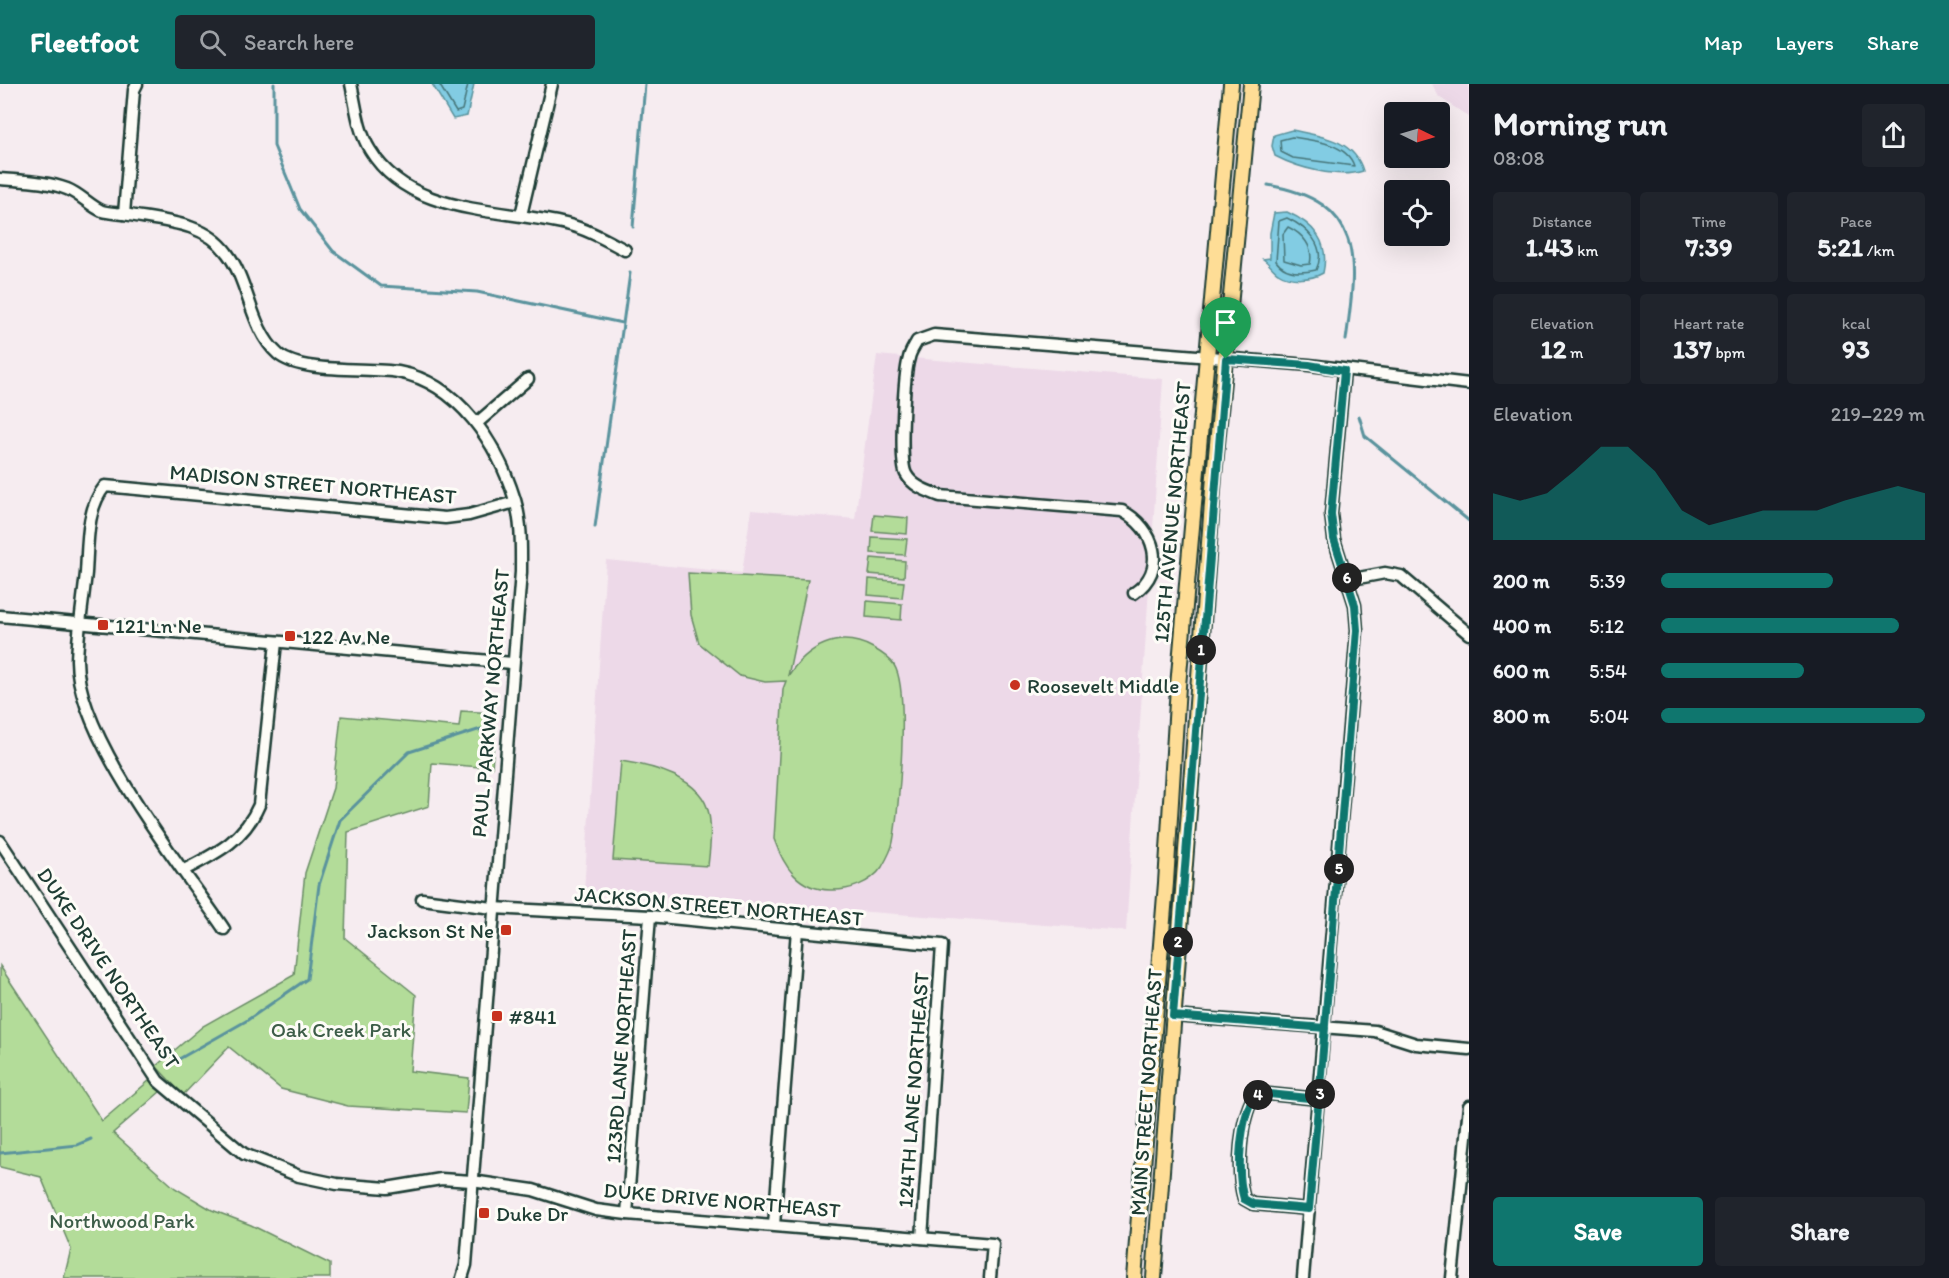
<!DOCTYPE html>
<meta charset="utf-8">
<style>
:root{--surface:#171b24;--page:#20242c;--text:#f1f3f6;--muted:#9ea1a6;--accent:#0f766e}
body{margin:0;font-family:Itim,sans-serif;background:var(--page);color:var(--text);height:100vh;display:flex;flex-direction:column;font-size:22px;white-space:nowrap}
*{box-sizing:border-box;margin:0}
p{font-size:20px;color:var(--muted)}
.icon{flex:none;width:33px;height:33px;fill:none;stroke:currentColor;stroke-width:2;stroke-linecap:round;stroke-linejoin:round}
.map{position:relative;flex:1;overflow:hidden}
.panel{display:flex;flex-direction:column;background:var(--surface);width:480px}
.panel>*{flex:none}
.needle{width:39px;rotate:95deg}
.controls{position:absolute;left:1384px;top:18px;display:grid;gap:12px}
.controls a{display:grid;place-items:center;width:66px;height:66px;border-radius:6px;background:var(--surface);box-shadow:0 6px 24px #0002;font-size:30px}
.pin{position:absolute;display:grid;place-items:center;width:51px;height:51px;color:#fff;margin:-62px -26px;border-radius:50% 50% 50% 0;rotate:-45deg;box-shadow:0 0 6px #0007}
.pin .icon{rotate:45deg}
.km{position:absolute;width:30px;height:30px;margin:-15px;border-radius:50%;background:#222;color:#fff;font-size:16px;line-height:30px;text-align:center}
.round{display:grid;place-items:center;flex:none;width:63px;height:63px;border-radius:6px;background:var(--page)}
.head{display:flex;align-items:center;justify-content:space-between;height:102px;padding:0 24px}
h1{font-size:33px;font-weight:700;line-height:45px}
.figures{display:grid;grid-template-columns:repeat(3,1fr);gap:9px;height:102px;padding:6px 24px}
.figures div{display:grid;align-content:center;border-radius:6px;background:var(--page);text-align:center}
.figures b{font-size:26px;font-weight:700}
.figures small{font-size:16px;font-weight:400}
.figures p{font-size:16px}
.chart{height:168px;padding:12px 24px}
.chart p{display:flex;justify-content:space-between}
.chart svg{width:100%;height:108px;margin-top:6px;fill:var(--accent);opacity:.7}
.button{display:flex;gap:12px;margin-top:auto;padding:12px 24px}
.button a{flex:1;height:69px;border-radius:6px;background:var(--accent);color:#fff;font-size:24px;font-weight:700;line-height:69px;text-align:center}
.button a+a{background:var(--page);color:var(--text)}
ul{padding:0 24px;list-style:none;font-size:20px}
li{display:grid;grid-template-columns:96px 72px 1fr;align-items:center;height:45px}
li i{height:15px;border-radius:8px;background:var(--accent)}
header{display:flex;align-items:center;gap:36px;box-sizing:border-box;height:84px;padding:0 30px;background:var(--accent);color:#fff}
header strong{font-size:28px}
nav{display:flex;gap:33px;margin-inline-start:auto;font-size:21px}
.search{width:420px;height:54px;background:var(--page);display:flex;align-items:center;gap:15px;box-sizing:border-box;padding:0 21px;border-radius:6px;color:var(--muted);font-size:22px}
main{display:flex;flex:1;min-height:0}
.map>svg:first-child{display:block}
.built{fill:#edd9e8}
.green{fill:#b3dc99;stroke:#698c66;stroke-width:1.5}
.water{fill:#82cce3;stroke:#5a939d;stroke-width:1.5}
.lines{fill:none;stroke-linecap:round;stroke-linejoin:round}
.shore{stroke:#47767a;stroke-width:1.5}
.stream{stroke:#5a939d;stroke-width:3}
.minor-casing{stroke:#1f3d34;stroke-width:15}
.major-casing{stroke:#1f3d34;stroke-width:18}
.minor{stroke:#fdfcf7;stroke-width:10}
.major{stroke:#fedd96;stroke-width:14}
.route-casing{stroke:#fff;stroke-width:12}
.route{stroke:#0f766e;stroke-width:8}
.poi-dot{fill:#c8321e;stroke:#fdfcf7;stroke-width:2}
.labels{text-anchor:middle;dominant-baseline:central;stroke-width:6;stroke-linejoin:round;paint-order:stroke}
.street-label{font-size:21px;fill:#1f3d34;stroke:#fdfcf7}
.poi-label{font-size:21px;fill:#1f3d34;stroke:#fdfcf7;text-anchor:start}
.park-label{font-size:21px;fill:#3d5d48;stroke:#fdfcf7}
</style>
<header>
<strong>Fleetfoot</strong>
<div class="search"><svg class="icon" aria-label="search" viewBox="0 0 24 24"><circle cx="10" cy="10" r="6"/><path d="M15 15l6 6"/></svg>Search here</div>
<nav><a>Map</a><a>Layers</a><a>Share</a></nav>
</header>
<main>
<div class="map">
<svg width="1469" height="1194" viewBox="0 0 1469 1194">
<rect width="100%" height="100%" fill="#f6ecf0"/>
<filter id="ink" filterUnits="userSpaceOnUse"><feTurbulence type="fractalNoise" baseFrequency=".0167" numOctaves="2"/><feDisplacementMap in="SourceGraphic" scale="12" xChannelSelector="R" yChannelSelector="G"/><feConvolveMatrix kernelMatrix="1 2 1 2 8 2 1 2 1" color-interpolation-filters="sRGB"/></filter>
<g filter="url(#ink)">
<g class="built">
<path d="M1432 0H1469V33L1439 13Z"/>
<path d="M877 271 1163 295 1126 847 584 807 606 476 742 489 751 426 855 435Z"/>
</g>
<g class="green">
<path d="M874 431 908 434 907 450 872 447Z"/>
<path d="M872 453 907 455 905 471 871 469Z"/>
<path d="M871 474 905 477 904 493 869 490Z"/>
<path d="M688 489 808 496 788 592C807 563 838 545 873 564 880 568 890 574 894 581 910 605 899 726 893 758 892 765 886 776 882 783 871 799 849 807 830 806 798 805 784 783 774 755L783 605 786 597 765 598 740 592 699 559 691 531Z"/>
<path d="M869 495 904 498 902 514 868 511Z"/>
<path d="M867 517 902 520 901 536 866 533Z"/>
<path d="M461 627 496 629 492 684 432 679 429 722 348 748 345 854 416 911 410 987 469 994 466 1029 348 1022 281 1005 229 963 183 1011 156 982 203 942 294 891 305 789 333 704 341 632 459 643Z"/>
<path d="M621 677C652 682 702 693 709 730 712 747 710 765 708 782L613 776Z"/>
<path d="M0 882 102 1037 150 996 161 1007 113 1049 175 1104 212 1126 251 1141 330 1180V1194H64L71 1165 41 1093 0 1083Z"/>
</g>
<g class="water">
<path d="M432 0H474L467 32 453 35Z"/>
<path d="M1292 46C1320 52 1354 55 1363 87 1338 95 1298 84 1275 72L1272 62 1274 51Z"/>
<path d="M1287 128C1314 140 1330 158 1323 189 1311 196 1290 197 1278 189 1273 186 1269 179 1263 175L1270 174V149L1274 129Z"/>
</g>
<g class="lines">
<g class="shore">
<path d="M439 0 456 28 462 26 468 0"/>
<path d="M1292 53C1312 56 1347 59 1354 82L1293 74 1281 68 1280 56Z"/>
<path d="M1287 134C1306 143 1328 162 1316 186 1303 189 1285 190 1276 177L1279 137Z"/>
<path d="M1288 143C1303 150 1314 163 1310 180L1301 181 1284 176 1283 150Z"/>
</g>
<g class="stream">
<path d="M274 0V62L300 125 333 167 381 202 477 208 622 239"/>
<path d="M1268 101C1366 118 1357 177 1346 256"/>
<path d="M633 143 645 0"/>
<path d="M1359 332 1365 352 1469 437"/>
<path d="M595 443 630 189"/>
<path d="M179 975 246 937 307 895 319 801 340 736 409 668 481 645"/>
<path d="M0 1069 77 1061 91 1055"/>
</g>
<g class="minor-casing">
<g id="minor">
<path d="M351 0C356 22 358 47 370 66 410 132 500 124 566 140 587 145 606 156 625 166"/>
<path d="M0 95C22 97 46 97 67 105 80 110 90 122 102 127 108 129 117 129 124 130 160 137 204 137 227 169 249 197 250 245 278 270 301 290 368 283 398 288 459 299 498 361 515 416 522 439 521 465 521 488L466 1181 462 1194"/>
<path d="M124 130 134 6 137 0"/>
<path d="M521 131 552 0"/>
<path d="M477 339 528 295"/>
<path d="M1348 496 1385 489 1401 492 1469 550"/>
<path d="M1134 509C1168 486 1155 444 1122 427L940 412C928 407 913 403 906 390 899 378 904 290 909 274 910 268 914 263 917 257L934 251 1309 281 1469 300"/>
<path d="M0 532 512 579"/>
<path d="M0 757 158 997 244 1070 299 1092 337 1100 387 1104 441 1095 472 1097 533 1106 596 1126 627 1130 993 1160 990 1194"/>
<path d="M184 786C217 769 244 756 259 721L276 558"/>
<path d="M422 815 493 824 650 832 942 861 922 1154"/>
<path d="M224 845C180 780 77 653 77 576 78 547 83 518 86 489 88 460 86 425 105 402L445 434 469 431 515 418"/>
<path d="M1173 932 1375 947 1416 960 1469 965"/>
<path d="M1309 1125 1253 1120 1244 1115C1236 1088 1240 1036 1254 1012L1269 1010 1319 1015"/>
<path d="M627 1130 650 832"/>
<path d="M774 1141 797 846"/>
<path d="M1303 1194 1357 546 1355 521 1334 455 1331 430 1344 287"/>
<path d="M1452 1194 1469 1022"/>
</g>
</g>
<g class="major-casing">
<g id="major">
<path d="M1134 1194 1166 799 1178 602 1231 0"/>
<path d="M1154 1194 1214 392 1251 0"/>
</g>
</g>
<use href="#minor" class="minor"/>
<use href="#major" class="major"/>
</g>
</g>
<g class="lines" filter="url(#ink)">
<g class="route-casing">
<path id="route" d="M1226 275 1173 932 1325 944 1309 1125 1253 1120 1244 1115C1236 1088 1240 1036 1254 1012L1269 1010 1319 1015 1357 546 1355 521 1334 455 1331 430 1344 287 1309 281 1226 275"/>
</g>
<use href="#route" class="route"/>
</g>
<g class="poi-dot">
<rect x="97" y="535" width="12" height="12" rx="3"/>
<rect x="284" y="546" width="12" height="12" rx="3"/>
<circle cx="1015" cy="601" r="6"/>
<rect x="500" y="840" width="12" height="12" rx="3"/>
<rect x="491" y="926" width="12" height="12" rx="3"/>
<rect x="478" y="1123" width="12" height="12" rx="3"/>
</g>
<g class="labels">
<g class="street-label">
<text transform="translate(313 400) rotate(5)">MADISON STREET NORTHEAST</text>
<text transform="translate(1172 428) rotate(-85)">125TH AVENUE NORTHEAST</text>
<text transform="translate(490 619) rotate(-85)">PAUL PARKWAY NORTHEAST</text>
<text transform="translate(719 822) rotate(5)">JACKSON STREET NORTHEAST</text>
<text transform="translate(109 884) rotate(56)">DUKE DRIVE NORTHEAST</text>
<text transform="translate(621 962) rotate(-86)">123RD LANE NORTHEAST</text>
<text transform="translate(913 1006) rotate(-86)">124TH LANE NORTHEAST</text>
<text transform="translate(1146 1008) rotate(-86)">MAIN STREET NORTHEAST</text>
<text transform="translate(722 1116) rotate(5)">DUKE DRIVE NORTHEAST</text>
</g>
<g class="poi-label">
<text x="115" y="541">121 Ln Ne</text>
<text x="302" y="552">122 Av Ne</text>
<text x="1027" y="601">Roosevelt Middle</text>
<text x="494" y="846" text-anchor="end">Jackson St Ne</text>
<text x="509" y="932">#841</text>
<text x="496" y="1129">Duke Dr</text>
</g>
<g class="park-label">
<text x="341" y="945">Oak Creek Park</text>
<text x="122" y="1136">Northwood Park</text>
</g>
</g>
</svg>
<div class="controls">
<a><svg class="needle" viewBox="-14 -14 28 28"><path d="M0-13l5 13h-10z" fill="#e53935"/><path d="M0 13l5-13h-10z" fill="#9ea1a6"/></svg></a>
<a><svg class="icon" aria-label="locate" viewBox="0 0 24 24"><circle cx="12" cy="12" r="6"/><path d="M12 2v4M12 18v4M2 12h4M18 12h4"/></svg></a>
</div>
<div class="pin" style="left:1226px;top:275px;background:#1e9e55"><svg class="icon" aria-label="arrive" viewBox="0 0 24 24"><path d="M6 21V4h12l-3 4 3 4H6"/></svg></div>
<b class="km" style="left:1201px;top:566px">1</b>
<b class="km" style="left:1178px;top:858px">2</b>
<b class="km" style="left:1320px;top:1010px">3</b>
<b class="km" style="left:1258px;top:1011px">4</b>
<b class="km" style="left:1339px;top:785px">5</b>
<b class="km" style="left:1347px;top:494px">6</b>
</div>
<section class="panel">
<div class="head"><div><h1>Morning run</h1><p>08:08</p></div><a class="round"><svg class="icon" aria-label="share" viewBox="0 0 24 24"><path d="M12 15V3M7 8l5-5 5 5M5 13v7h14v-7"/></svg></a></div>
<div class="figures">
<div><p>Distance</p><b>1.43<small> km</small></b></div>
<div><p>Time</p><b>7:39</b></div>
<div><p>Pace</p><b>5:21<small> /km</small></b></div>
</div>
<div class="figures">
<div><p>Elevation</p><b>12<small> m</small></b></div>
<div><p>Heart rate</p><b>137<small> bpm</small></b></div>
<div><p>kcal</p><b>93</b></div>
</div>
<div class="chart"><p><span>Elevation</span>219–229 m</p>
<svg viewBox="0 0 160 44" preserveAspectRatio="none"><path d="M0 44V25L10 28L20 25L30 16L40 6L50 6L60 16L70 32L80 38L90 35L100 32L110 32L120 32L130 28L140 25L150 22L160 25V44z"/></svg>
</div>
<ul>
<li><b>200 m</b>5:39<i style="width:65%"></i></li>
<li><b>400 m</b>5:12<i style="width:90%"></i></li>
<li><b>600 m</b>5:54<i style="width:54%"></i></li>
<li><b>800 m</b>5:04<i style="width:100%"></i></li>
</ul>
<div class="button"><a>Save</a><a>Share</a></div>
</section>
</main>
